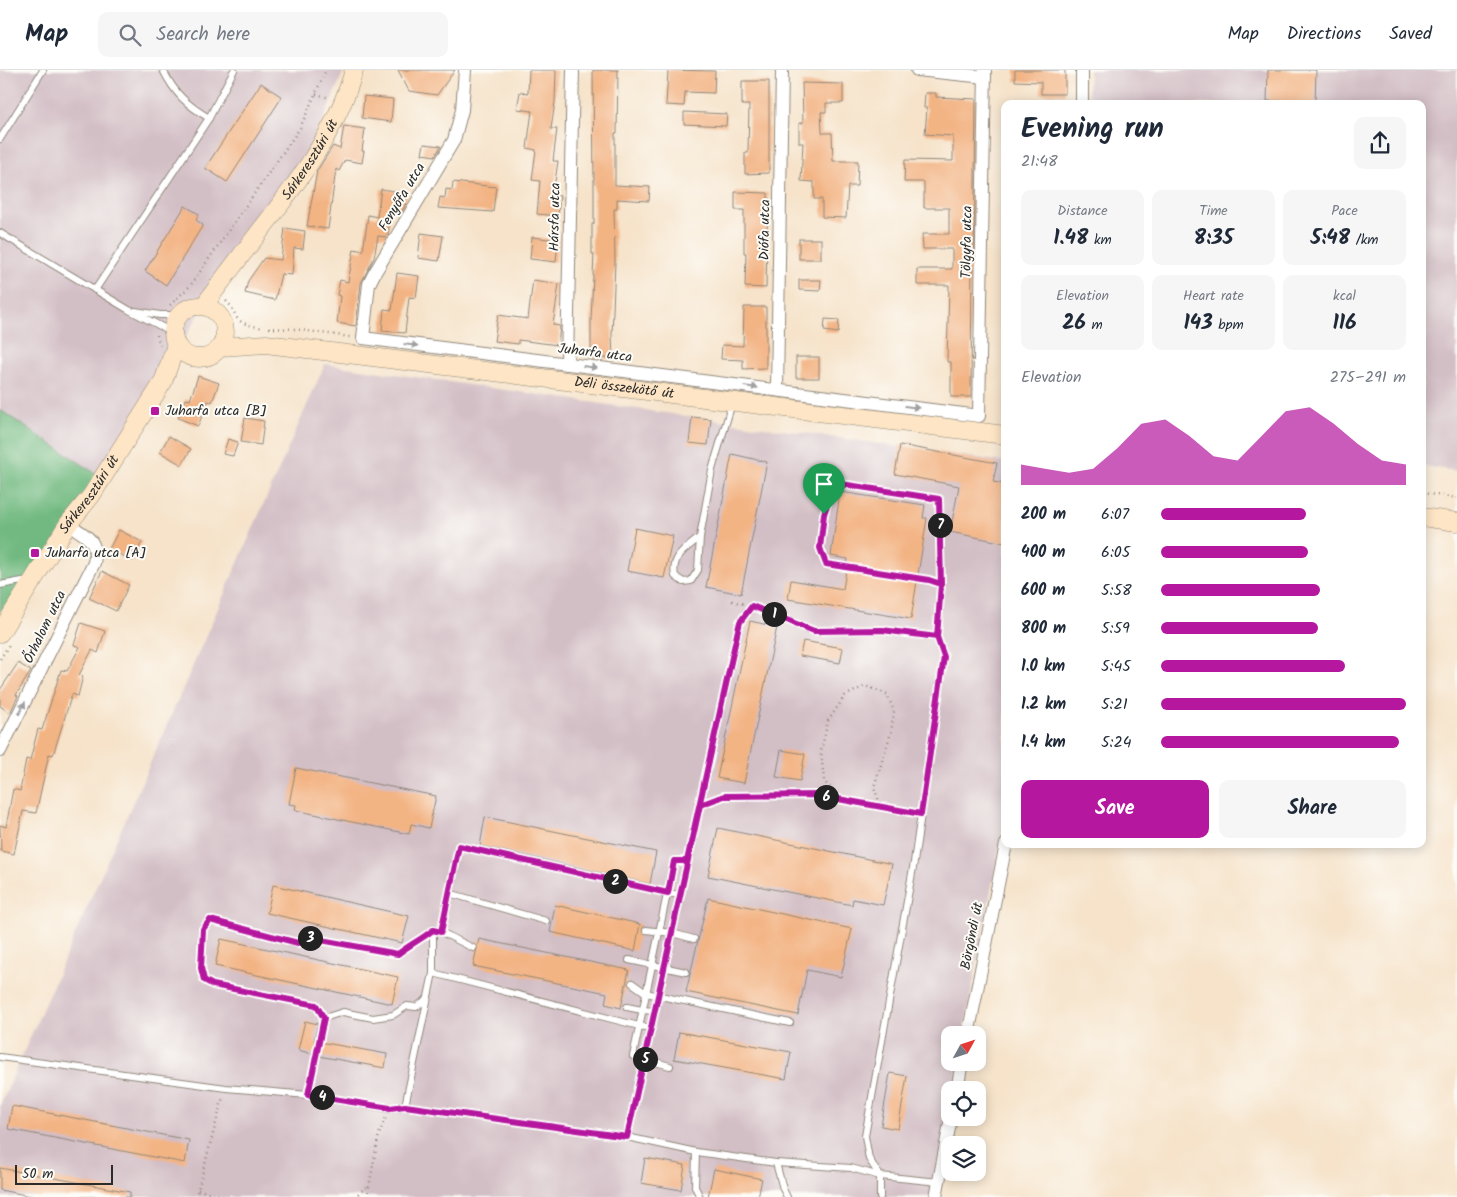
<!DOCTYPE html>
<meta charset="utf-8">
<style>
:root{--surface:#fff;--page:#f6f6f7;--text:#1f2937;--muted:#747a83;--line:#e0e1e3;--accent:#b5179e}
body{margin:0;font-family:Kalam,sans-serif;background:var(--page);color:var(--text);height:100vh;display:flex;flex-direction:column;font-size:19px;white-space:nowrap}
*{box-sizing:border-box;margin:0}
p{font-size:16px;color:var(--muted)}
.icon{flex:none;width:28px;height:28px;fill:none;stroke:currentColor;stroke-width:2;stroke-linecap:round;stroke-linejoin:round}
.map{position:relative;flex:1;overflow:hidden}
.panel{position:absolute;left:1001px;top:30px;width:425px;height:748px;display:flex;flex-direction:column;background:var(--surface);border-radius:10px;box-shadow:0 2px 12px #0003}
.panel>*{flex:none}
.needle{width:32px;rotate:50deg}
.controls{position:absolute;left:941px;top:956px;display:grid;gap:10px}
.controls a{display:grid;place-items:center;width:45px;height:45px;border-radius:10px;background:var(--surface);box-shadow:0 2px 12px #0003;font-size:25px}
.scale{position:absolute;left:15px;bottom:12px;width:98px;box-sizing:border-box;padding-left:5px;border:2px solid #2b2b2b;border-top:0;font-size:14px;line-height:18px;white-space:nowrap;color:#2b2b2b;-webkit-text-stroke:4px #fdfcf7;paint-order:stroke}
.pin{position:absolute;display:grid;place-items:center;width:42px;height:42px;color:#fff;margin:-51px -21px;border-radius:50% 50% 50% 0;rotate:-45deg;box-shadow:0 0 5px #0007}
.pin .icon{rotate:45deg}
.km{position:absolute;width:25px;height:25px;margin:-12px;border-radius:50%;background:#222;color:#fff;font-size:14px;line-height:25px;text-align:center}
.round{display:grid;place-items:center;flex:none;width:52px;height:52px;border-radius:10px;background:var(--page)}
.overview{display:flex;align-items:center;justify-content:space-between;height:85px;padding:0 20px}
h1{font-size:28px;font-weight:600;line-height:38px}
.figures{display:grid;grid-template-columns:repeat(3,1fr);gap:8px;height:85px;padding:5px 20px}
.figures div{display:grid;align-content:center;border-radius:10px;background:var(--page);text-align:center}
.figures b{font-size:21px;font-weight:600}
.figures small{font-size:14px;font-weight:400}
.figures p{font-size:14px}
.chart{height:140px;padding:10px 20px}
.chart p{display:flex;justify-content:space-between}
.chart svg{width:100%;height:90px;margin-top:5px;fill:var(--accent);opacity:.7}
.primary-button{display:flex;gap:10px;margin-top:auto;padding:10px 20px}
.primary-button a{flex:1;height:58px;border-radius:10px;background:var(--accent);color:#fff;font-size:20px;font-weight:600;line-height:58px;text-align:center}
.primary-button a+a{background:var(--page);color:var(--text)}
ul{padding:0 20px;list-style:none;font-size:16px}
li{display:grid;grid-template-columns:80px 60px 1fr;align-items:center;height:38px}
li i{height:12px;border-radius:6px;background:var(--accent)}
header{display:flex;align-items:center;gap:30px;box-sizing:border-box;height:70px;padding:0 25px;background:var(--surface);border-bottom:1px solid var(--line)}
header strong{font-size:24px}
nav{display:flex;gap:28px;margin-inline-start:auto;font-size:18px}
.search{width:350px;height:45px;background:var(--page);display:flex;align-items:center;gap:12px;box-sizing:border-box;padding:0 18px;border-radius:10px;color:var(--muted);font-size:19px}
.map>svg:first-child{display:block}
.industrial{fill:#d2bec5}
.forest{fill:#71b980;stroke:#4e7256}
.building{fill:#f3b484}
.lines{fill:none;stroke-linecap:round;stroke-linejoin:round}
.service-casing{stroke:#90877a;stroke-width:8}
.minor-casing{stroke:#90877a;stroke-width:14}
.secondary-casing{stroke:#90877a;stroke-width:19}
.path{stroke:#90877a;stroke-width:2.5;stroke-dasharray:1 4;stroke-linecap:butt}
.service{stroke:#fff;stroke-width:6}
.minor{stroke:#fff;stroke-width:12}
.secondary{stroke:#fde5c5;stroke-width:18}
.oneway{fill:#a0a0a0}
.route-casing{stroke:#fff;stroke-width:10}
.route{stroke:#b5179e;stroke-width:6}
.poi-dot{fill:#b5179e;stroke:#fdfcf7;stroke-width:2}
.labels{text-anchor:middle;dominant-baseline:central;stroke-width:4;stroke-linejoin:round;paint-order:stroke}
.street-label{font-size:14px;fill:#2b2b2b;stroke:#fdfcf7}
.poi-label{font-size:14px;fill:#2b2b2b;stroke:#fdfcf7;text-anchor:start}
</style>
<header>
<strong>Map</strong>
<div class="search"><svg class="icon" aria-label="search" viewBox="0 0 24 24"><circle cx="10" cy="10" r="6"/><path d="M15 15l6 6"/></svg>Search here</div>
<nav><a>Map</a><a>Directions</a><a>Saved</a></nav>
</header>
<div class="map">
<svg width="1457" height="1127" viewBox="0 0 1457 1127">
<rect width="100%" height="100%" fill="#fdfcf7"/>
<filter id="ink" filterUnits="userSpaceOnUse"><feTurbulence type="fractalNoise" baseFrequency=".02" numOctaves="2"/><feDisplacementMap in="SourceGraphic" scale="10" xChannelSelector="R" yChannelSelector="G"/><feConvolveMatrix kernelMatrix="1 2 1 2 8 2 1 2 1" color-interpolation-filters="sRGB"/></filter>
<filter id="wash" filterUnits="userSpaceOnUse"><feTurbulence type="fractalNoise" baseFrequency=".0096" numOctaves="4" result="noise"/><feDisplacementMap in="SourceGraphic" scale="20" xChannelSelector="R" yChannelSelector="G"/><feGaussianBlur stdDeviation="1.12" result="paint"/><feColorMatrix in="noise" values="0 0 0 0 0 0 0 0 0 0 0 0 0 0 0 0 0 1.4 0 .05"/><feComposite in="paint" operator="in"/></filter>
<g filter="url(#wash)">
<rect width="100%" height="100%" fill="#f6e3ca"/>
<g class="industrial">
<path d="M0 0H344L295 118 204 236 101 407 0 340Z"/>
<path d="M1089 0H1457V401L1423 396 1422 34H1088Z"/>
<path d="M325 294 1005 392V748L963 965H950V992L958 993 953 1020H950V1033L932 1127H0V1036Z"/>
</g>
<path class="forest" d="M0 340 101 407 0 562Z"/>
<g id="blocks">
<g class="building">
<path d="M398 0H455L437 25 409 21Z"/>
<path d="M529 0H556L555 32 551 59H557L553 91H558L553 125 560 126 558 146 537 144 540 111 532 110 536 80 527 78 532 41 517 39 520 22 528 23Z"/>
<path d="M593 0H618L617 63H615V115L650 117 649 131 617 129V139H614L615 192 612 265 613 288H591V250L594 184H592V154H594V118Z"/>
<path d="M668 0 715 1 714 23 685 22 684 36 666 35Z"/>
<path d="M1015 0H1065V24H1041V12L1015 11Z"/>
<path d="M1268 0H1316L1315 34H1284V31H1267Z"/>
<path d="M742 11H769V103L745 104V83H748L749 35H742Z"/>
<path d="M261 13 282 27 227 112 205 98Z"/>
<path d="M802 13 843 14V33H826V42H821L822 63H832L833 91H858L857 116H848L846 148 822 147V129H814V112L801 111 803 73H799V53H803Z"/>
<path d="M925 23H936V27L976 29 974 185H972L971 327H951V292H947L949 215H917V199H952V179H923L922 164H949V138H924V112H904L905 90 953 91V66L925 64 927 38H924Z"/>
<path d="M364 26 393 29 391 52 362 48Z"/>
<path d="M684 42 727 44 726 56 684 54Z"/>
<path d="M344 56 365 59 362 81H364L362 93 345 90 339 101 336 99 328 159 307 156 317 101 333 76 340 79Z"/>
<path d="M424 74 441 76 435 86 422 84Z"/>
<path d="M453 112 496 117 493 142 438 138 440 127 445 128 446 119 452 120Z"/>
<path d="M381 119 407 123 405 136 402 141 391 140 388 165 386 167 378 166 374 188 361 213 356 256 337 253 340 226 337 225 340 210 348 212 354 179 363 181 368 145 377 147Z"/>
<path d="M735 122 768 123 766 218 745 217 746 183H744V140H735Z"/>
<path d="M185 136 199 144 196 150 203 155 166 215 145 201Z"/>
<path d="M285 158 305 161 303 179 294 178 292 205 281 204 275 230 245 223 248 211 264 188 281 190Z"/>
<path d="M421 163 443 166 439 191 418 188Z"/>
<path d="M532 167 558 170 556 192 530 189Z"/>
<rect x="799" y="169" width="22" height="20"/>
<path d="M397 203 419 206 416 228 409 227 405 263 382 261 384 239 392 240Z"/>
<path d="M533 210 559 214 553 255 560 256 558 275 518 270V274L494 271 498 245 528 249Z"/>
<path d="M799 210H821L820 221 799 220Z"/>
<path d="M744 237H766V298L743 299V290L721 289 722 275 743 276Z"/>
<path d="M825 249 839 250 838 263 824 261Z"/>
<rect x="796" y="287" width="23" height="21"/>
<path d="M198 306 219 313 212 332 208 331 198 356 178 348 186 329 190 330Z"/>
<path d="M692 347 711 349 708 375 689 373Z"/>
<path d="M245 348 264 351 261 375 241 372Z"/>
<path d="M169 366 191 379 182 395 160 382Z"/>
<path d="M228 369 238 372 233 386 223 384Z"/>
<path d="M900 375 997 393 993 412 1005 414V473L950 462 959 416 895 404Z"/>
<path d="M732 384 767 392 741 524 706 517Z"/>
<path d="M840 422 925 435 923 448H927L911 549 788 529 791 510 843 519 848 489 831 486Z"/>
<path d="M635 458 673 466 664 508 627 501Z"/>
<path d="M119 460 142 472 132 491 109 479Z"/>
<path d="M102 501 129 515 116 541 89 528Z"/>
<path d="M750 551 777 557 744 713 717 708Z"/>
<path d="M81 553 105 561 98 583 92 580 79 605 83 606 78 626 72 624 53 685 49 684 36 743 23 741 14 784 1 781 0 755 6 757 13 719 20 721 26 689 30 690 38 659 42 660 61 600 67 601 80 577 74 575Z"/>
<path d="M803 571 843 578 840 593 800 586Z"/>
<path d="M18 593 31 601 16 625 18 626 10 643 0 636V620Z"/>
<path d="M781 680 805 684 800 711 776 707Z"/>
<path d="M296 698 436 726 429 758 411 754 409 764 295 740 296 735 289 734Z"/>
<path d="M485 747 656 782 650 814 480 776Z"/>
<path d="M718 758 892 794 883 835 853 829 852 835 708 806Z"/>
<path d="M273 815 409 846 402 873 267 843Z"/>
<path d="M708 828 852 859 841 907 807 900 798 945 686 922Z"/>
<path d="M555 835 640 854 635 881 550 862Z"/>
<path d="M221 869 398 907 392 934 215 896Z"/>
<path d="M479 869 629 900 621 938 605 934 607 923 473 896Z"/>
<path d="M305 951 318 954 314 971 387 984 385 998 324 987 298 980Z"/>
<path d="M679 962 791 982 786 1009 674 989Z"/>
<path d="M890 1003 907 1006 898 1059 881 1056Z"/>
<path d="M12 1036 189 1070 185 1093 8 1059Z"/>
<path d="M645 1088 685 1095 681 1120 641 1113Z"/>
<path d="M0 1098 130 1122V1127H36L0 1120Z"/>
<path d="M714 1099 762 1109 758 1127H708Z"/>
</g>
</g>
</g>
<g filter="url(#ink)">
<use href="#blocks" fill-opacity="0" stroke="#90877a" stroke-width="1"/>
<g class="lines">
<g class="service-casing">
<g id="service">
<path d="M163 0C175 24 187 35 209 48"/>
<path d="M0 69 43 0"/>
<path d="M0 163 129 240 172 262"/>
<path d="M95 220 209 48 234 0"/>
<path d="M135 241 160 245H179"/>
<path d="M700 467C686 479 671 486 675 506L683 512 691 511 698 500 700 467 712 400 732 333"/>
<path d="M0 515 28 510"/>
<path d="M449 823 546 851"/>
<path d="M680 825 668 823 459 776 441 862 433 859V903L405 1036 627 1067 696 1082 776 1093 851 1098 880 1106 939 1112"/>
<path d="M646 860 672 863 694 869"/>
<path d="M441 862 473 878"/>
<path d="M629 890 686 902"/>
<path d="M433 903 639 956 651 958"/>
<path d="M632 913 646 923 790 953"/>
<path d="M627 937 642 940 655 941"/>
<path d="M324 948 343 942 373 948 393 945 407 936 416 937 427 929"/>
<path d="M0 987 226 1018 308 1025 390 1039 405 1036"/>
<path d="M670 996 633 986 674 791H687"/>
<path d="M627 1067 740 552 752 536 814 561 882 560 937 567"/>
<path d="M696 1082 695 1117 700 1127"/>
<path d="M776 1093 783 1119 787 1127"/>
<path d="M880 1127V1106L869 1089 865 1066 914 792 944 587 937 567 941 514 939 429"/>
</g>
</g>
<g class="minor-casing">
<g id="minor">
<path d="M465 0 462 40 454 70 374 204 369 214 363 268 979 346 985 0"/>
<path d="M917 0 985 7"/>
<path d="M1082 34V0"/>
<path d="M567 294 573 0"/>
<path d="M777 320 782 0"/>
<path d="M0 681 94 493C99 470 85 465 68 454"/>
<path d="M968 965 1006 774"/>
<path d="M957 1020 962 992"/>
<path d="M936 1127 951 1048"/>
</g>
</g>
<g class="secondary-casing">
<g id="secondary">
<circle cx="199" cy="262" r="26"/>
<path id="s1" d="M204 236C254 162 330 88 354 0"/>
<path id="s2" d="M221 277 266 274 1005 365"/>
<path d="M1422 447 1457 452"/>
<path id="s3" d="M0 563 68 454 91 426 163 312 176 275"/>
</g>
</g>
<g class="path">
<path d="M316 24 330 28"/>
<path d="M226 231C232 236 233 241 237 248 242 255 255 256 263 258"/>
<path d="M170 235 190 216 300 58 326 0"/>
<path d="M269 258 294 259 350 267"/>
<path d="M157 265 160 277"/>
<path d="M1422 423 1457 428"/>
<path d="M930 427 841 414 831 422 824 444 820 478 826 494 932 511"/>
<path d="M732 531 744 534"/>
<path d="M0 589 9 575"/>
<path d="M840 729 824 711 821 681 828 651 845 626 865 616 887 624 894 641 891 663 874 717 881 737"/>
<path d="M710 731 724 727 816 725 912 743"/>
<path d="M320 942 315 935 213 915 204 910 201 898 203 859 210 850 298 873 311 868 398 884 413 872 424 867"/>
<path d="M310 1016 322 956"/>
<path d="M198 1120 228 1127"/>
<path d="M196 1127 223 1027"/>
<path d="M354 1127 368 1116"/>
<path d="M367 1127 379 1064 386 1047"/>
</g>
<use href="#service" class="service"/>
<use href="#minor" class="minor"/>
<use href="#secondary" class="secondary"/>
</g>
<defs><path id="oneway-solid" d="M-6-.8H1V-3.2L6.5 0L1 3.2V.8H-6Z" transform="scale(1.25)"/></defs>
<g class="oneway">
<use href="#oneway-solid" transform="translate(411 275) rotate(7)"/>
<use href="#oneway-solid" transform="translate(590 297) rotate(7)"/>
<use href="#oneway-solid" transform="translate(751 317) rotate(7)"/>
<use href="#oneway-solid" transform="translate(912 337) rotate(7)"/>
<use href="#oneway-solid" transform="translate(22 638) rotate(-64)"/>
</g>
</g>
<g class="lines" filter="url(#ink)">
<g class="route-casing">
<path id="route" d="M824 444 820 478 826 494 929 510 941 514 937 567 882 560 814 561 752 536 740 552 738 560 687 791H674L668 823 459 776 441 862 433 860C422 869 409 875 398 884L310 868 298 873 210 850 203 859 201 898 204 910 213 915 316 935 324 948 308 1025 390 1038 405 1036 627 1067 700 735 724 726 816 725 921 744 944 587 937 567 941 514 939 429 841 414 831 422 824 444"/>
</g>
<use href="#route" class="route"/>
</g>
<g class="poi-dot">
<rect x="150" y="336" width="10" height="10" rx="2.5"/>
<rect x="30" y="478" width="10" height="10" rx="2.5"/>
</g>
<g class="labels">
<g class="street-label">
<text stroke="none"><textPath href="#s1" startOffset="181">Sárkeresztúri út</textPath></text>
<text transform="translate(402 127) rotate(-59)">Fenyőfa utca</text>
<text transform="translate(555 147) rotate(-89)">Hársfa utca</text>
<text transform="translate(765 160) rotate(-89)">Diófa utca</text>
<text transform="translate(967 172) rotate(-89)">Tölgyfa utca</text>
<text transform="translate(595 283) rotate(7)">Juharfa utca</text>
<text stroke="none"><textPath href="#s2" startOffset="406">Déli összekötő út</textPath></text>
<text stroke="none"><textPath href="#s3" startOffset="165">Sárkeresztúri út</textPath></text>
<text transform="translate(45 557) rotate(-64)">Őrhalom utca</text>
<text transform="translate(972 866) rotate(-79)">Börgöndi út</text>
</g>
<g class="poi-label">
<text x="165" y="341">Juharfa utca [B]</text>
<text x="45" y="483">Juharfa utca [A]</text>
</g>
</g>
</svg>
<div class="controls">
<a><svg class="needle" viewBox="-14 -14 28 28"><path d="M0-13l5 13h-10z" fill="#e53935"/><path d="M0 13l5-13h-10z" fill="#747a83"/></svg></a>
<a><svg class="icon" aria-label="locate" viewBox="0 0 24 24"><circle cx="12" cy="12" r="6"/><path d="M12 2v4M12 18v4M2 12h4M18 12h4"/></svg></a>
<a><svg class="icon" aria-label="layers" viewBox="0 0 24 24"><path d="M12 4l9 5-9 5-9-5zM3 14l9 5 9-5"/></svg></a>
</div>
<div class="scale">50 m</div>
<div class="pin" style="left:824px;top:444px;background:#1e9e55"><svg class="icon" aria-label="arrive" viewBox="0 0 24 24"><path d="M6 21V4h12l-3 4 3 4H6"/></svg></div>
<b class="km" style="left:774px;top:544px">1</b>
<b class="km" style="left:615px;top:811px">2</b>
<b class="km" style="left:310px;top:868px">3</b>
<b class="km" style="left:322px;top:1027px">4</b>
<b class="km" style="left:645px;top:989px">5</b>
<b class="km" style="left:826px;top:727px">6</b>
<b class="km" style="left:940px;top:455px">7</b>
<section class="panel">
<div class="overview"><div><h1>Evening run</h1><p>21:48</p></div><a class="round"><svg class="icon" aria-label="share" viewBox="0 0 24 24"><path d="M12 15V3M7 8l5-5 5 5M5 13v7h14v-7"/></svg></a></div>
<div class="figures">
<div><p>Distance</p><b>1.48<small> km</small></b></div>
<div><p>Time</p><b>8:35</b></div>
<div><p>Pace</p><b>5:48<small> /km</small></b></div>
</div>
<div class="figures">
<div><p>Elevation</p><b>26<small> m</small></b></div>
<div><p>Heart rate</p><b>143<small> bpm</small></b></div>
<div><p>kcal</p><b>116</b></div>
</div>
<div class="chart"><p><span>Elevation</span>275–291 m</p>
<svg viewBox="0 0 160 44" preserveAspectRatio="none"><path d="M0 44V34L10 36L20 38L30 36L40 26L50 14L60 12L70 20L80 30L90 32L100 20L110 8L120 6L130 14L140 24L150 32L160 34V44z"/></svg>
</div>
<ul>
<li><b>200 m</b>6:07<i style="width:59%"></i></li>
<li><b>400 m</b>6:05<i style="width:60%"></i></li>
<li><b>600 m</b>5:58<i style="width:65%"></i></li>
<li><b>800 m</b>5:59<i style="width:64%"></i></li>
<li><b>1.0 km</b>5:45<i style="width:75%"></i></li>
<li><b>1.2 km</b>5:21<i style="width:100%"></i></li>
<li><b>1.4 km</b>5:24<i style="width:97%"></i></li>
</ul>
<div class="primary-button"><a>Save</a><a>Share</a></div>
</section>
</div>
